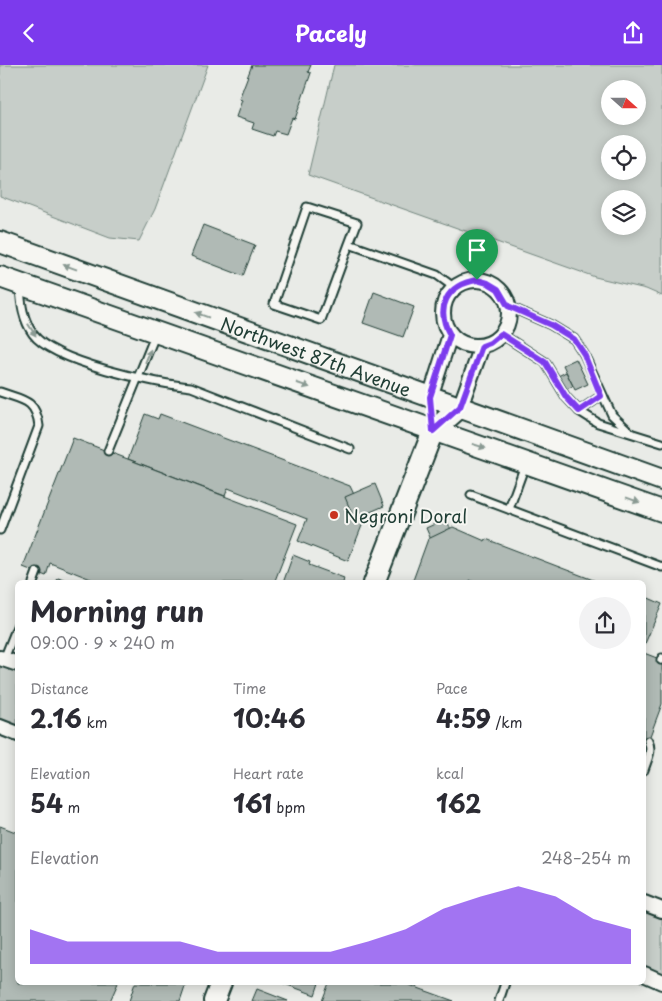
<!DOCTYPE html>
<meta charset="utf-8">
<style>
:root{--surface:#fff;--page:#f2f2f3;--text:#2b2b33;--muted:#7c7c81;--accent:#7c3aed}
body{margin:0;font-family:"Playpen Sans",sans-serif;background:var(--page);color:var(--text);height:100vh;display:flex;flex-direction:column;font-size:19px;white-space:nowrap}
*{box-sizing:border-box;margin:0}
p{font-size:16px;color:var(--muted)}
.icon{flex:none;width:28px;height:28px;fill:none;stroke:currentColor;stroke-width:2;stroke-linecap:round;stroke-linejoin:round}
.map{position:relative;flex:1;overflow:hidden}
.drawer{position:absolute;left:15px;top:515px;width:631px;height:405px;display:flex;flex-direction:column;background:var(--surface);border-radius:8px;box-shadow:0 2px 12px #0003}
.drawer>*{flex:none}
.needle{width:32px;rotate:111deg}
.fabs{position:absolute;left:601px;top:15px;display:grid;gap:10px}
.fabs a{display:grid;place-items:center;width:45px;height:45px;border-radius:50%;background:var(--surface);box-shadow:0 2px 12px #0003;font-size:25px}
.pin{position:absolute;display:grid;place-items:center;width:42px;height:42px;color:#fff;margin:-51px -21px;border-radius:50% 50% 50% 0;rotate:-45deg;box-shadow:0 0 5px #0007}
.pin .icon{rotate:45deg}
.round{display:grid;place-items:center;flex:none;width:52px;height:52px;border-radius:26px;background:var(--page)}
.head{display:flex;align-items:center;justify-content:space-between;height:85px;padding:0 15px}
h1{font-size:28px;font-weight:700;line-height:38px}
.stats{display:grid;grid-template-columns:repeat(3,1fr);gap:8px;height:85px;padding:5px 15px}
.stats div{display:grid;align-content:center}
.stats b{font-size:25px;font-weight:700}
.stats small{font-size:14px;font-weight:400}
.stats p{font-size:14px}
.chart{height:140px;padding:10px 15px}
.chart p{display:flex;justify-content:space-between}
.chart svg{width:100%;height:90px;margin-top:5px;fill:var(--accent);opacity:.7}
header{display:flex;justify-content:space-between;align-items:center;height:65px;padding:0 15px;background:var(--accent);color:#fff;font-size:22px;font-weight:700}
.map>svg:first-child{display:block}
.green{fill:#c7cec9;stroke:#73867e;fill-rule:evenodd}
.building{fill:#b0bab5;stroke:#1f3d34}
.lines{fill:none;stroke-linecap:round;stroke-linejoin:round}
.lane-casing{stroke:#1f3d34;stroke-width:11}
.street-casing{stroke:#1f3d34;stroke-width:18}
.secondary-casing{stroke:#1f3d34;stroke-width:24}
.lane{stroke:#f6f6f2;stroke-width:7}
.street{stroke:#f6f6f2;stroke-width:14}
.secondary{stroke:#f6f6f2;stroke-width:20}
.oneway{fill:#8a9a93}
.route-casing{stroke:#fff;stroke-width:10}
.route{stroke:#7c3aed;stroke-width:6}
.poi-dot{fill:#c8321e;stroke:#f6f6f2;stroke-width:2}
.labels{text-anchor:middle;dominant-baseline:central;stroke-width:4;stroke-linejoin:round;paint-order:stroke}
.street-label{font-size:18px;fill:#1f3d34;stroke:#f6f6f2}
.poi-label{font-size:18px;fill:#1f3d34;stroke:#f6f6f2;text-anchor:start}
</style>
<header><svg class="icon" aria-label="back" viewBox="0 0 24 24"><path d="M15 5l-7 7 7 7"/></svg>Pacely<svg class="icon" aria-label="share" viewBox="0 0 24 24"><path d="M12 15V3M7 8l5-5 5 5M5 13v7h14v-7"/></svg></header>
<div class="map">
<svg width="662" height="936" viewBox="0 0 662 936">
<rect width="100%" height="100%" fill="#e9ebe7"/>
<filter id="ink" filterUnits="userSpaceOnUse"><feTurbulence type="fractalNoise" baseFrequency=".02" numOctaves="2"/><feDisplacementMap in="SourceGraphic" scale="10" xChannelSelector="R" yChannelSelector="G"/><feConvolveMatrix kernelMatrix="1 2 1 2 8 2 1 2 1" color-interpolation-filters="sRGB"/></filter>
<g filter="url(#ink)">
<g class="green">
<path d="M0 0H208L155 144 139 176 110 173 0 131Z"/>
<path d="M334 0H662V231L646 224 595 212 308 110ZM610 24H638V51H610ZM610 79H638V106H610ZM610 134H638V161H610Z"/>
<path d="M0 597 17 604V662L0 656Z"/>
<path d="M644 843 662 850V908L644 901Z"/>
</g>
<g class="building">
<path d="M252 0H311L308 7 311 8 295 54 292 53 286 69 275 66 273 71 252 64 254 58 236 52 242 35 239 34Z"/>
<path d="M203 160 255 180 243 211 191 191Z"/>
<path d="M374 227 414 242 403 272 363 258Z"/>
<path d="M576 294 588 319 575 325 563 300Z"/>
<path d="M566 307 573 321 558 328 552 314Z"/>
<path d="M145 349 158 354 160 349 350 421 365 453 348 496 298 476 307 454 228 423 225 431 128 394Z"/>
<path d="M73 373 297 459 274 518H101L50 498 46 511 23 502Z"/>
<path d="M375 419 384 441 354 454 345 432Z"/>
<path d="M446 454 456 475 435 484 426 463Z"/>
<path d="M453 462 485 476 486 474 601 518H476L470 515V518H412L428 474Z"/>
<path d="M293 490 310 497 309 500 344 513 343 518H283Z"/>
<path d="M58 513 71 518H56Z"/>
<path d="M644 531 662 539 644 581Z"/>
<path d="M644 588 662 595V639L644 687Z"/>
<path d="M0 761 18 768V918H118L110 936H0Z"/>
<path d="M135 918H186L180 936H129Z"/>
<path d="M282 918H319L315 930Z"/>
<path d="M329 918H404L454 936H322Z"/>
<path d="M257 924 288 936H252Z"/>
</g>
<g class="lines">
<g class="lane-casing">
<g id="lane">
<path d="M349 179 357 158 307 142 274 239 321 255 349 179 437 210 455 223"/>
<path d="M20 222C21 239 23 255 33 269 53 297 157 319 191 322L350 384"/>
<path d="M508 241 551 260 574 274 584 289 612 350 629 366"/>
<path d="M501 269 545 297 566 332 579 346 598 358 662 378"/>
<path d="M0 327C22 335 36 334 39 361L0 465"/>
<path d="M579 346 601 331"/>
<path d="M108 386 156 268"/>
<path d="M471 430 662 502"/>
<path d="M509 444 525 400"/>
<path d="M33 518 37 507"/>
<path d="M4 594 18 559"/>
<path d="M661 595 662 593"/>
<path d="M644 705C647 695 653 686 648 676"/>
<path d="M499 936 505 918"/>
</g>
</g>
<g class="street-casing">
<g id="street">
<circle cx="476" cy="248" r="33"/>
<path d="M430 332 450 270"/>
<path d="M460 342 482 281"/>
<path d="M0 593 18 599"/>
<path d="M0 662 18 669"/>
<path d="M644 838 662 845"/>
<path d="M644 909 662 917"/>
</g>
</g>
<g class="secondary-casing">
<g id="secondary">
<path id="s1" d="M0 177 662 415"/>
<path d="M0 212 662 446"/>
<path d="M374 518 433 366 460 342"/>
<path d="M214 936 221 918"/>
</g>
</g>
<use href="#lane" class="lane"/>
<use href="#street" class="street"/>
<use href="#secondary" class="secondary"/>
</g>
<defs><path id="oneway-solid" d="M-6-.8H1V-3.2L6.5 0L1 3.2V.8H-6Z" transform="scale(1.25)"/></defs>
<g class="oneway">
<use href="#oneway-solid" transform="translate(70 202) rotate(-160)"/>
<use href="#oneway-solid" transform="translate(202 250) rotate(-160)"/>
<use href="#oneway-solid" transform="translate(32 265) rotate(57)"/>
<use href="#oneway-solid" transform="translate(148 291) rotate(-68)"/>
<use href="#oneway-solid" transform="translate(303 320) rotate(19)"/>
<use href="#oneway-solid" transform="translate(479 381) rotate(18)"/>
<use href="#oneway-solid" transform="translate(633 435) rotate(20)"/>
</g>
</g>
<g class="lines" filter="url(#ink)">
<g class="route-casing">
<path id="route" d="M477 215 488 218 498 224 508 241 551 260 574 274 584 289 601 331 579 346 566 332 545 297 501 269 490 278 482 281 460 342 433 366 430 332 450 270C435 243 446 220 477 215Z"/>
</g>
<use href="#route" class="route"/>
</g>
<circle class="poi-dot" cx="334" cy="450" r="5"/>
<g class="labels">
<g class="street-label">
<text stroke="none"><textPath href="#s1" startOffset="336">Northwest 87th Avenue</textPath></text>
</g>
<g class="poi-label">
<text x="344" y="450">Negroni Doral</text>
</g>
</g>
</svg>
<div class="fabs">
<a><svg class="needle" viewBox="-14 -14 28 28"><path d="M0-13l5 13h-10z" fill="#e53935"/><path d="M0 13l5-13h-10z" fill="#7c7c81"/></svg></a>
<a><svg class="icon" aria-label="locate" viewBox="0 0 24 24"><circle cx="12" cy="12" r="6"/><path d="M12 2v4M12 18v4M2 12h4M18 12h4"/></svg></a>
<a><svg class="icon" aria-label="layers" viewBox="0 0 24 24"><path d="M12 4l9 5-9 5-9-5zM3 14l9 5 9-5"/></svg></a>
</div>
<div class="pin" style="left:477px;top:215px;background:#1e9e55"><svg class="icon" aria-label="arrive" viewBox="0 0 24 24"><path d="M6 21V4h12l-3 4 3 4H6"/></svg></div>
<section class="drawer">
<div class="head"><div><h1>Morning run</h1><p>09:00 · 9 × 240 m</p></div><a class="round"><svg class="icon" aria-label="share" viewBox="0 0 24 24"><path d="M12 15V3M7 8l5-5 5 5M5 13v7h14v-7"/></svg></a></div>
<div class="stats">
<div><p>Distance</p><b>2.16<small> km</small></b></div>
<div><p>Time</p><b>10:46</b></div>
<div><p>Pace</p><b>4:59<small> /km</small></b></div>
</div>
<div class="stats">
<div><p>Elevation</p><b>54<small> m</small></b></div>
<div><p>Heart rate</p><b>161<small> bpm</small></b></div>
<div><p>kcal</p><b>162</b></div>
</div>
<div class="chart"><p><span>Elevation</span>248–254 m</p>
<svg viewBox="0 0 160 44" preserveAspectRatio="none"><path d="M0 44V27L10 33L20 33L30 33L40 33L50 38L60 38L70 38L80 38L90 33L100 27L110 17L120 11L130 6L140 11L150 22L160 27V44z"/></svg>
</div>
</section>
</div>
